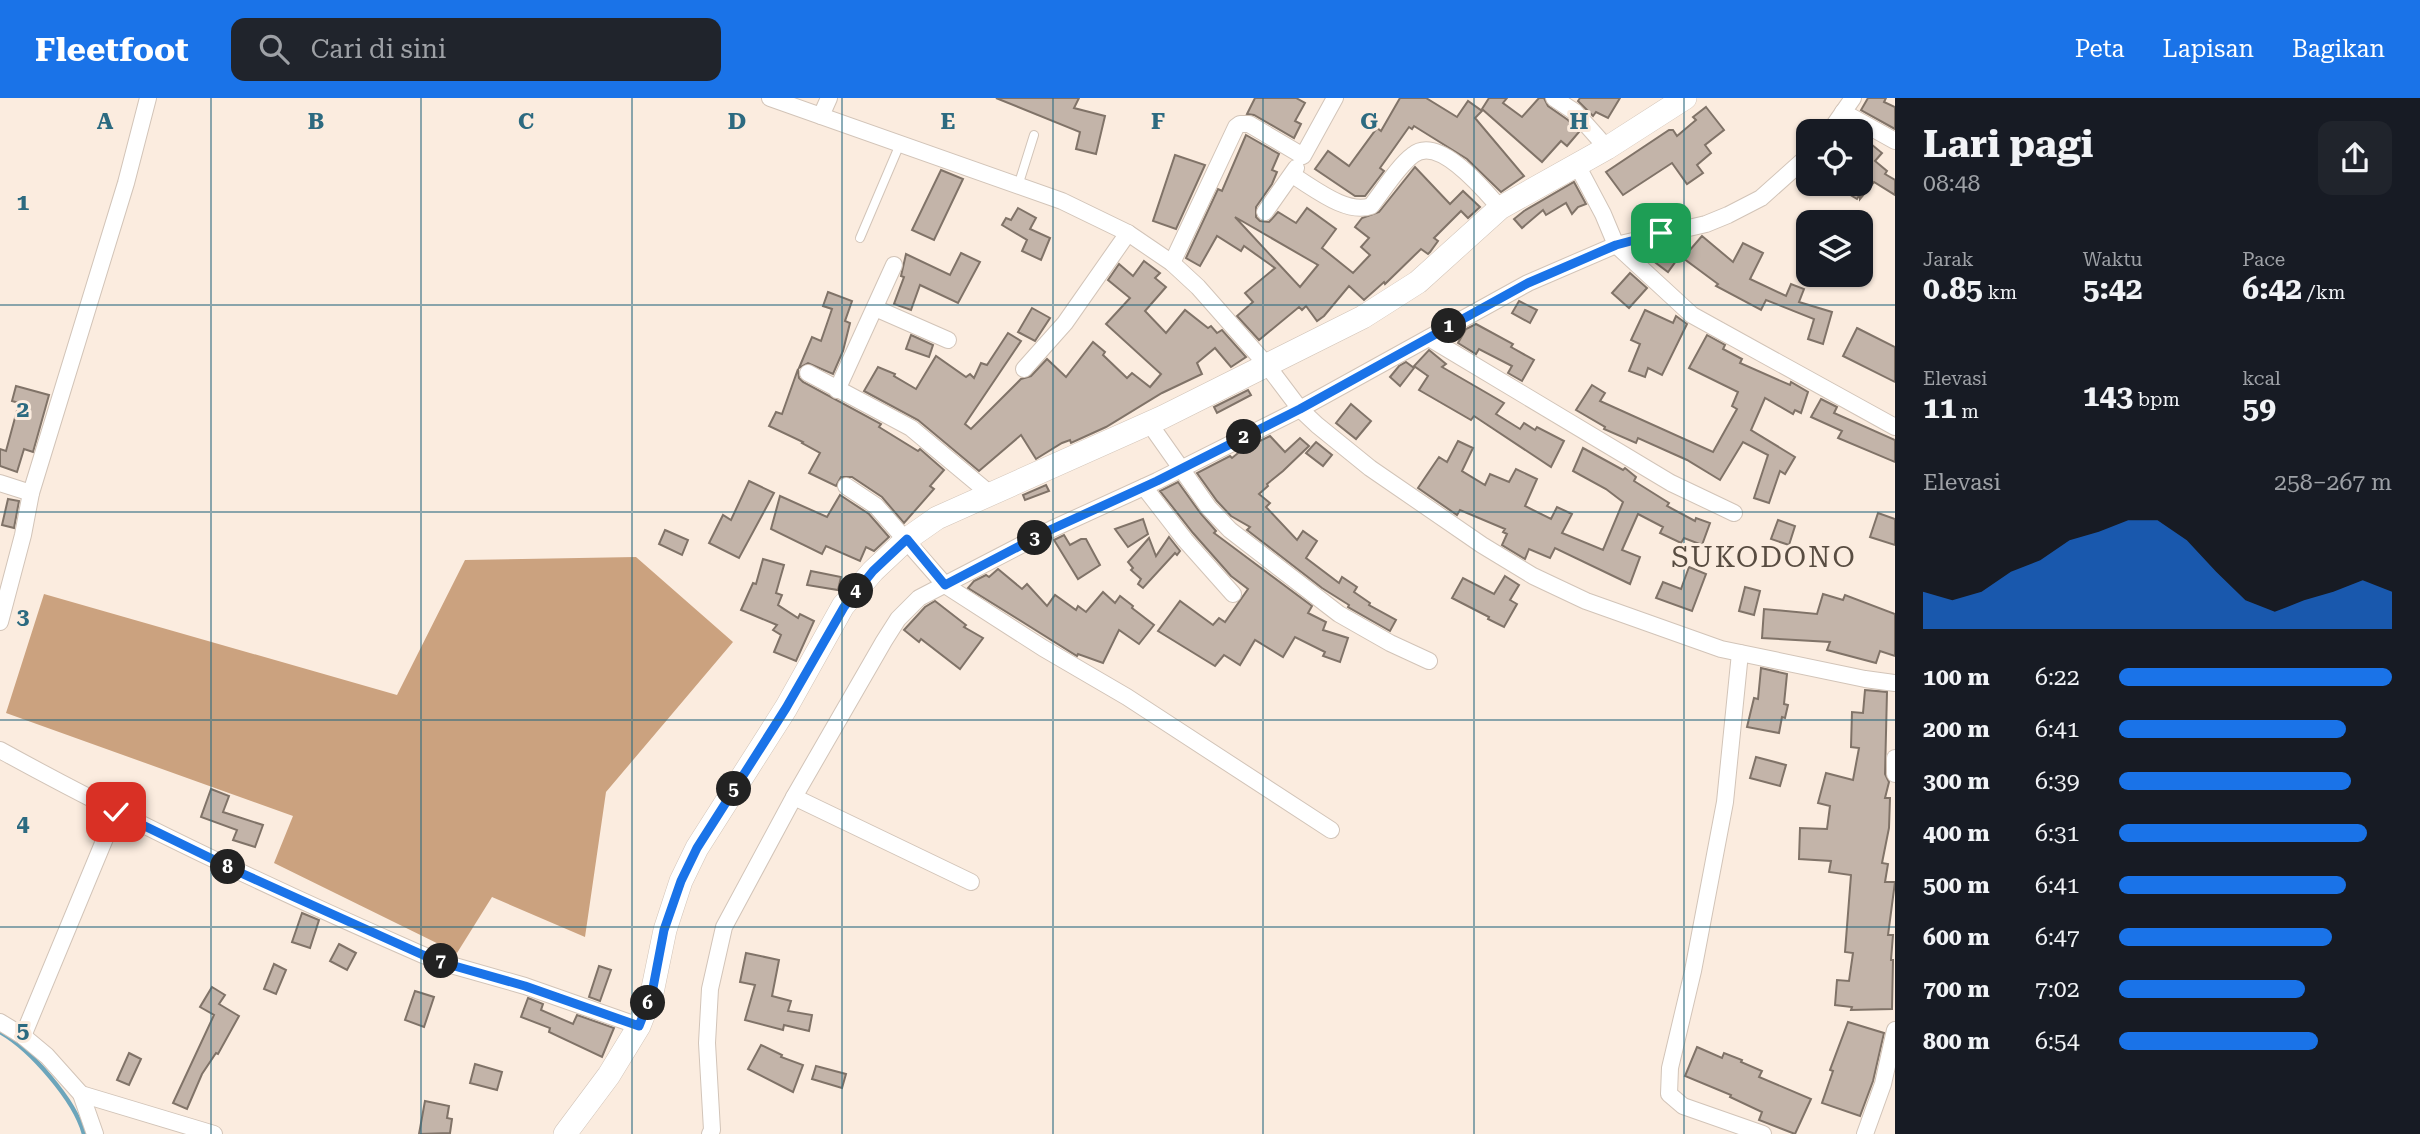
<!DOCTYPE html>
<html lang="id">
<meta charset="utf-8">
<style>
:root{--surface:#171b24;--page:#20242c;--text:#f1f3f6;--muted:#9ea1a6;--accent:#1a73e8}
body{margin:0;font-family:"Roboto Serif",serif;background:var(--page);color:var(--text);height:100vh;display:flex;flex-direction:column;font-size:26px;white-space:nowrap}
*{box-sizing:border-box;margin:0}
p{font-size:23px;color:var(--muted)}
.icon{flex:none;width:38px;height:38px;fill:none;stroke:currentColor;stroke-width:2;stroke-linecap:round;stroke-linejoin:round}
.map{position:relative;flex:1;overflow:hidden}
.sheet{display:flex;flex-direction:column;background:var(--surface);width:525px}
.sheet>*{flex:none}
.buttons{position:absolute;left:1796px;top:21px;display:grid;gap:14px}
.buttons a{display:grid;place-items:center;width:77px;height:77px;border-radius:14px;background:var(--surface);box-shadow:0 2px 5px #0004;font-size:35px}
.pin{position:absolute;display:grid;place-items:center;width:60px;height:60px;color:#fff;margin:-30px;border-radius:14px;box-shadow:0 4px 10px #0006}
.km{position:absolute;width:35px;height:35px;margin:-18px;border-radius:50%;background:#222;color:#fff;font-size:19px;line-height:35px;text-align:center}
.round{display:grid;place-items:center;flex:none;width:74px;height:74px;border-radius:14px;background:var(--page)}
.head{display:flex;align-items:center;justify-content:space-between;height:119px;padding:0 28px}
h1{font-size:38px;font-weight:700;line-height:52px}
.stats{display:grid;grid-template-columns:repeat(3,1fr);gap:10px;height:119px;padding:7px 28px}
.stats div{display:grid;align-content:center}
.stats b{font-size:30px;font-weight:700}
.stats small{font-size:19px;font-weight:400}
.stats p{font-size:19px}
.chart{height:196px;padding:14px 28px}
.chart p{display:flex;justify-content:space-between}
.chart svg{width:100%;height:126px;margin-top:7px;fill:var(--accent);opacity:.7}
ul{padding:0 28px;list-style:none;font-size:23px}
li{display:grid;grid-template-columns:112px 84px 1fr;align-items:center;height:52px}
li i{height:18px;border-radius:9px;background:var(--accent)}
header{display:flex;align-items:center;gap:42px;box-sizing:border-box;height:98px;padding:0 35px;background:var(--accent);color:#fff}
header strong{font-size:33px}
nav{display:flex;gap:38px;margin-inline-start:auto;font-size:24px}
.search{width:490px;height:63px;background:var(--page);display:flex;align-items:center;gap:18px;box-sizing:border-box;padding:0 24px;border-radius:14px;color:var(--muted);font-size:26px}
main{display:flex;flex:1;min-height:0}
.map>svg:first-child{display:block}
.forest{fill:#cba27f}
.lines{fill:none;stroke-linecap:round;stroke-linejoin:round}
.stream{stroke:#6ca5bb;stroke-width:4.5}
.building{fill:#c3b4a9;stroke:#807368;stroke-width:2;fill-rule:evenodd}
.lane-casing{stroke:#d2c4b8;stroke-width:10}
.street-casing{stroke:#d2c4b8;stroke-width:18}
.secondary-casing{stroke:#d2c4b8;stroke-width:24}
.lane{stroke:#fff;stroke-width:8}
.street{stroke:#fff;stroke-width:16}
.secondary{stroke:#fff;stroke-width:23}
.route-casing{stroke:#fff;stroke-width:14}
.route{stroke:#1a73e8;stroke-width:9}
.grid{fill:none;stroke:#2c6a80;stroke-width:2;stroke-opacity:0.55}
.labels{text-anchor:middle;dominant-baseline:central;stroke-width:6;stroke-linejoin:round;paint-order:stroke}
.quarter-label{font-size:28px;letter-spacing:2px;fill:#584c41;stroke:#fbecdf}
.grid-label{font-size:23px;text-anchor:middle;font-weight:bold;fill:#2c6a80;stroke:#fbecdf;stroke-width:6;stroke-linejoin:round;paint-order:stroke}
</style>
<header>
<strong>Fleetfoot</strong>
<div class="search"><svg class="icon" aria-label="search" viewBox="0 0 24 24"><circle cx="10" cy="10" r="6"/><path d="M15 15l6 6"/></svg>Cari di sini</div>
<nav><a>Peta</a><a>Lapisan</a><a>Bagikan</a></nav>
</header>
<main>
<div class="map">
<svg width="1895" height="1036" viewBox="0 0 1895 1036">
<rect width="100%" height="100%" fill="#fbecdf"/>
<path class="forest" d="M636 459 733 544 606 694 585 839 492 799 457 855 274 765 293 718 6 615 44 496 397 597 465 462Z"/>
<g class="lines">
<path class="stream" d="M0 934C30 951 75 1002 84 1036"/>
</g>
<g class="building">
<path d="M996 0H1079L1074 10 1105 18 1096 56 1076 51 1080 34Z"/>
<path d="M1255 0H1296L1305 5 1295 23 1301 26 1294 40 1254 17 1247 16Z"/>
<path d="M1400 0H1426L1457 19 1468 3 1482 13 1475 20 1524 78 1501 94 1467 61 1414 28 1412 31 1409 29 1380 70 1384 73 1365 98H1355L1315 71 1328 53 1349 68 1377 30 1381 33Z"/>
<path d="M1489 0H1507L1503 5 1522 19 1539 0H1544L1548 8 1568 22 1579 34 1567 48 1561 43 1542 64 1482 11Z"/>
<path d="M1580 0H1620L1608 20 1596 14 1593 18 1578 3Z"/>
<path d="M1868 0H1886L1884 4 1895 9V31L1861 12Z"/>
<path d="M1706 9 1724 32 1705 47 1711 55 1697 67 1703 75 1687 86 1672 65 1623 97 1606 74 1669 32H1673L1677 38 1696 22 1693 19Z"/>
<path d="M1246 37 1279 56 1272 72 1277 74 1272 86 1256 109V119L1260 123 1269 124 1278 114 1296 125 1307 110 1336 131 1322 150 1353 175 1370 157 1361 149 1369 140 1355 129 1362 120 1379 114 1415 69 1450 106 1463 93 1480 109 1468 120 1461 113 1434 140 1438 143 1430 154 1428 156 1421 151 1385 186 1384 184 1364 202 1349 188 1324 218 1317 223 1306 208 1302 212 1299 209 1259 242 1237 218 1253 204 1245 195 1275 170 1244 148 1241 153 1217 138 1200 168 1186 160 1218 91 1222 93ZM1235 119 1318 167 1300 189Z"/>
<path d="M1860 37 1882 55 1875 63 1887 73 1885 76 1895 82V97L1874 84 1860 101V96L1857 101 1832 86H1860Z"/>
<path d="M1175 57 1205 67 1176 131 1153 123Z"/>
<path d="M941 72 963 81 934 142 912 132Z"/>
<path d="M1574 84 1586 106 1578 109 1572 116 1566 105 1546 117 1543 112 1522 130 1514 121 1524 113Z"/>
<path d="M1018 110 1036 120 1030 131 1050 140 1041 162 1022 153 1027 142 1002 127 1006 120 1011 122Z"/>
<path d="M1702 138 1733 164 1743 145 1763 155 1750 181 1786 198 1791 186 1804 191 1799 204 1832 214 1823 246 1808 241 1814 221 1766 202 1761 212 1716 188 1718 186 1683 160Z"/>
<path d="M1673 144 1684 152 1668 174 1652 162 1663 147Z"/>
<path d="M961 155 980 164 958 205 920 187 911 212 894 206 904 179 901 178 906 156 950 177Z"/>
<path d="M1144 163 1160 175 1155 180 1166 189 1145 213 1166 235 1185 212 1208 230 1211 228 1217 235 1222 232 1246 259 1231 269 1215 250 1197 265 1202 276 1162 295 1106 329 1071 345 1070 342 1062 345 1036 361 1021 337 979 373 918 322 864 293 878 269 895 276 894 278 916 291 936 258 966 279 970 276 974 280 981 265 987 267 1008 235 1021 243 965 326 971 331 1021 281 1031 278 1047 261 1066 279 1093 244 1105 254 1103 257 1127 280 1132 275 1150 289 1161 276 1106 226 1130 200 1108 182 1119 166 1133 178Z"/>
<path d="M1630 175 1647 190 1629 210 1612 195Z"/>
<path d="M828 194 852 203 845 223 850 225 843 253 833 276 808 265 799 270 812 239 821 243 832 211 823 208Z"/>
<path d="M1519 203 1537 212 1530 225 1512 215Z"/>
<path d="M1032 210 1050 220 1035 243 1018 234Z"/>
<path d="M1645 212 1673 225 1676 218 1687 226 1662 277 1648 270 1645 279 1629 273 1640 246 1631 242Z"/>
<path d="M1476 226 1513 246 1511 249 1534 262 1522 283 1508 275 1512 268 1479 251 1476 256 1458 245 1466 231Z"/>
<path d="M1857 230 1895 249V284L1843 258Z"/>
<path d="M911 237 933 247 929 259 906 251Z"/>
<path d="M1707 237 1725 247 1723 251 1742 261 1740 265 1790 287 1791 284 1808 294 1801 315 1795 312 1793 316 1765 300 1751 332 1795 359 1785 376 1780 373 1769 405 1754 400 1768 357 1743 344 1720 382 1687 362 1638 340 1636 345 1604 331 1605 329 1576 312 1592 287 1605 295 1600 303 1713 354 1737 311 1732 308 1738 294 1689 270Z"/>
<path d="M1429 252 1446 266 1442 269 1504 305 1496 316 1520 331 1524 325 1535 332 1537 329 1564 343 1551 369 1474 318 1471 322 1419 292 1428 278 1414 268Z"/>
<path d="M1406 264 1414 270 1400 288 1390 279 1399 268Z"/>
<path d="M798 271 799 280 803 284 881 326 879 329 918 353 920 351 944 372 930 388 934 391 904 425 882 399 852 379H841L836 388 809 375 820 355 802 345 803 344 769 328 776 314 782 316Z"/>
<path d="M16 288 49 297 33 354 24 351 17 374 0 368V351L6 353 19 305 12 303Z"/>
<path d="M1248 292 1251 297 1217 315 1214 309Z"/>
<path d="M1821 301 1837 309 1834 315 1895 342V364L1838 340 1842 333 1811 319Z"/>
<path d="M1351 306 1371 323 1356 341 1336 325Z"/>
<path d="M1270 338 1285 354 1300 340 1309 348 1283 373 1267 386 1268 388 1259 396 1270 405 1266 409 1297 442 1303 433 1317 443 1306 460 1339 485 1342 479 1357 489 1354 494 1370 505 1369 507 1396 522 1390 533 1348 509 1349 507 1322 490 1247 432 1250 429 1231 418 1217 403 1197 375 1230 358 1232 360 1243 351Z"/>
<path d="M1458 343 1473 350 1462 373 1485 387 1490 376 1509 384 1516 371 1537 381 1525 408 1551 421 1557 409 1572 416 1562 435 1603 452 1623 404 1606 391 1573 373 1583 350 1623 372 1625 370 1636 379 1634 383 1669 405 1667 408 1695 423 1696 420 1710 425 1702 447 1684 440 1681 445 1660 435 1663 429 1638 416 1622 452 1640 459 1630 486 1555 450 1550 460 1529 451 1525 461 1502 447 1507 436 1503 434 1505 431 1460 412 1457 417 1418 390 1439 359 1447 364Z"/>
<path d="M1316 344 1332 357 1323 368 1306 355Z"/>
<path d="M749 383 774 395 739 460 709 445 723 417 731 422Z"/>
<path d="M1178 384 1201 416 1216 433 1214 435 1312 508 1308 515 1326 524 1323 532 1348 540 1340 564 1323 558 1325 554 1295 539 1283 559 1255 542 1240 567 1224 557 1215 568 1158 533 1180 503 1213 527 1219 520 1225 524 1248 491 1231 478 1193 435 1160 393Z"/>
<path d="M1046 387 1049 393 1025 402 1023 397Z"/>
<path d="M840 397 869 416 889 439 874 453 866 449 860 463 826 448 822 456 771 431 780 398 827 419Z"/>
<path d="M8 401 19 403 14 430 2 427Z"/>
<path d="M1878 415 1895 421V447L1870 439Z"/>
<path d="M1143 421 1148 436 1128 449 1115 431Z"/>
<path d="M1778 422 1795 428 1789 447 1771 441Z"/>
<path d="M665 432 688 442 682 457 659 446Z"/>
<path d="M1064 437 1070 447 1081 441H1086L1100 467 1078 481 1054 442Z"/>
<path d="M1169 439 1180 453 1177 457 1175 455 1143 490 1138 486 1141 481 1131 472 1133 470 1128 464 1149 440 1156 458Z"/>
<path d="M763 461 784 467 776 495 782 497 778 507 798 520 800 516 814 523 796 563 774 554 781 537 773 532 777 527 741 512 753 485 756 486Z"/>
<path d="M1689 469 1706 476 1692 513 1656 500 1663 484 1681 491Z"/>
<path d="M998 471 1022 491 1027 486 1047 508 1055 497 1076 512 1078 508 1086 514 1103 494 1115 505 1120 498 1133 508 1132 510 1154 527 1139 546 1119 532 1103 565 1078 556 1077 558 968 490 974 483 986 477 989 479Z"/>
<path d="M811 473 841 479 838 492 807 487Z"/>
<path d="M1505 478 1519 487 1510 502 1517 506 1504 529 1488 521 1489 519 1452 500 1463 480 1494 496Z"/>
<path d="M1745 489 1760 493 1754 517 1739 513Z"/>
<path d="M1823 496 1843 502 1845 497 1895 516V558L1880 553 1876 565 1827 552 1830 544 1762 540 1764 511 1817 516Z"/>
<path d="M935 503 966 527 964 529 983 540 960 571 921 541 919 544 904 532 925 509Z"/>
<path d="M1761 570 1787 576 1784 606 1788 607 1785 620 1782 619 1779 635 1747 629 1754 600 1758 601Z"/>
<path d="M1865 592 1887 594 1885 676 1889 684 1885 700H1890L1889 730 1882 765 1888 766 1885 784H1895L1888 837H1893L1891 862H1893L1892 911 1851 912 1852 909 1835 907 1837 882 1849 883 1853 855 1845 854 1851 777 1829 774 1831 763 1799 761 1800 730 1827 731 1830 708 1818 705 1826 675 1853 682 1859 650 1851 649 1852 614 1863 615Z"/>
<path d="M1756 659 1786 667 1780 688 1750 680Z"/>
<path d="M211 691 229 698 223 714 263 727 255 749 233 742 237 732 201 719Z"/>
<path d="M302 815 319 822 310 850 292 844Z"/>
<path d="M339 846 356 855 347 872 330 863Z"/>
<path d="M746 855 779 862 772 898 791 903 788 913 812 917 809 933 784 927 783 932 745 922 755 887 740 884Z"/>
<path d="M274 866 286 872 276 896 264 891Z"/>
<path d="M599 868 611 872 600 903 589 899Z"/>
<path d="M212 889 225 897 219 906 239 918 218 956 216 955 202 976 187 1011 173 1005 214 917 200 909Z"/>
<path d="M415 893 434 899 424 929 405 922Z"/>
<path d="M528 900 543 906 541 912 573 926 577 917 614 930 602 959 549 934 550 930 521 919Z"/>
<path d="M1848 924 1884 935 1873 983 1860 1018 1822 1005 1833 973 1830 972Z"/>
<path d="M761 947 782 957 781 959 803 967 793 994 748 971Z"/>
<path d="M1697 949 1722 960 1724 955 1742 962 1741 964 1762 973 1759 979 1811 1001 1795 1036 1759 1022 1762 1014 1730 999 1731 997 1685 978Z"/>
<path d="M129 955 141 961 129 987 117 982Z"/>
<path d="M475 966 502 974 497 992 470 985Z"/>
<path d="M816 968 846 976 842 990 812 981Z"/>
<path d="M425 1003 449 1008 447 1020 452 1021 450 1035 419 1036Z"/>
</g>
<g class="lines">
<g class="lane-casing">
<g id="lane">
<path d="M1018 88 1034 37"/>
<path d="M860 140 900 46"/>
</g>
</g>
<g class="street-casing">
<g id="street">
<path d="M770 0 1062 103 1128 135 1172 165 1198 189 1266 266 1300 311 1317 327 1370 370 1482 447 1533 478 1586 503 1721 551 1865 581 1895 585"/>
<path d="M1554 0 1575 14 1607 50"/>
<path d="M1843 14 1895 43"/>
<path d="M821 18 829 0"/>
<path d="M1830 33 1853 0"/>
<path d="M1577 67 1603 116 1616 147 1692 217 1895 329"/>
<path d="M1292 77C1313 89 1346 117 1371 108 1383 93 1398 68 1413 57 1439 36 1485 93 1500 110"/>
<path d="M1265 114 1296 70"/>
<path d="M1172 165 1236 29 1240 26H1249L1303 58 1335 0"/>
<path d="M875 210 948 242"/>
<path d="M1429 240 1671 385 1734 415"/>
<path d="M1024 271 1065 225 1128 135"/>
<path d="M808 275 911 330 989 395"/>
<path d="M837 292 894 167"/>
<path d="M1149 325 1209 410 1230 432 1339 516 1390 545 1429 563"/>
<path d="M0 385 31 395"/>
<path d="M846 388 876 408 945 487 1043 550 1127 599 1331 732"/>
<path d="M1144 389 1185 442 1233 496"/>
<path d="M0 524 23 437 31 395 126 85 148 0"/>
<path d="M1740 555 1725 704 1693 873 1670 970 1669 996 1683 1008 1763 1036"/>
<path d="M0 652C138 728 279 794 423 857L451 867 525 888 639 928"/>
<path d="M1895 660V676"/>
<path d="M794 699 971 784"/>
<path d="M0 924 23 938 47 958 81 996 95 1036"/>
<path d="M23 938 116 714"/>
<path d="M81 996 214 1036"/>
<path d="M710 1036 712 1032 707 945 710 891 724 829 794 699 884 543 898 521 919 500 1052 431 1157 383 1300 311 1528 185 1616 147 1706 126 1728 117 1761 100 1808 58"/>
<path d="M1865 1036 1883 986 1895 932"/>
</g>
</g>
<g class="secondary-casing">
<path id="secondary" d="M565 1036 609 977 639 928 652 895 665 832 681 783 697 750 786 610 843 508 873 473 907 441 937 420 1163 319 1363 219 1418 184 1500 110 1607 50 1685 0"/>
</g>
<use href="#lane" class="lane"/>
<use href="#street" class="street"/>
<use href="#secondary" class="secondary"/>
</g>
<g class="lines">
<g class="route-casing">
<path id="route" d="M116 714 241 775 423 857 451 867 525 888 639 928 652 895 664 832 681 783 697 750 786 610 844 509 873 473 907 441 945 487 1052 431 1157 383 1300 311 1528 185 1616 147 1661 135"/>
</g>
<use href="#route" class="route"/>
</g>
<path class="grid" d="M211 0V1036M421 0V1036M632 0V1036M842 0V1036M1053 0V1036M1263 0V1036M1474 0V1036M1684 0V1036M0 207H1895M0 414H1895M0 622H1895M0 829H1895"/>
<g class="labels">
<g class="quarter-label">
<text x="1764" y="459">SUKODONO</text>
</g>
</g>
<g class="grid-label">
<text x="105" y="31">A</text>
<text x="316" y="31">B</text>
<text x="526" y="31">C</text>
<text x="737" y="31">D</text>
<text x="948" y="31">E</text>
<text x="1158" y="31">F</text>
<text x="1369" y="31">G</text>
<text x="1579" y="31">H</text>
<text x="23" y="112">1</text>
<text x="23" y="319">2</text>
<text x="23" y="526">3</text>
<text x="23" y="733">4</text>
<text x="23" y="940">5</text>
</g>
</svg>
<div class="buttons">
<a><svg class="icon" aria-label="locate" viewBox="0 0 24 24"><circle cx="12" cy="12" r="6"/><path d="M12 2v4M12 18v4M2 12h4M18 12h4"/></svg></a>
<a><svg class="icon" aria-label="layers" viewBox="0 0 24 24"><path d="M12 4l9 5-9 5-9-5zM3 14l9 5 9-5"/></svg></a>
</div>
<div class="pin" style="left:1661px;top:135px;background:#1e9e55"><svg class="icon" aria-label="arrive" viewBox="0 0 24 24"><path d="M6 21V4h12l-3 4 3 4H6"/></svg></div>
<div class="pin" style="left:116px;top:714px;background:#d93025"><svg class="icon" aria-label="check" viewBox="0 0 24 24"><path d="M5 12l5 5 9-10"/></svg></div>
<b class="km" style="left:1449px;top:228px">1</b>
<b class="km" style="left:1244px;top:339px">2</b>
<b class="km" style="left:1035px;top:440px">3</b>
<b class="km" style="left:856px;top:493px">4</b>
<b class="km" style="left:734px;top:691px">5</b>
<b class="km" style="left:648px;top:905px">6</b>
<b class="km" style="left:441px;top:863px">7</b>
<b class="km" style="left:228px;top:769px">8</b>
</div>
<section class="sheet">
<div class="head"><div><h1>Lari pagi</h1><p>08:48</p></div><a class="round"><svg class="icon" aria-label="share" viewBox="0 0 24 24"><path d="M12 15V3M7 8l5-5 5 5M5 13v7h14v-7"/></svg></a></div>
<div class="stats">
<div><p>Jarak</p><b>0.85<small> km</small></b></div>
<div><p>Waktu</p><b>5:42</b></div>
<div><p>Pace</p><b>6:42<small> /km</small></b></div>
</div>
<div class="stats">
<div><p>Elevasi</p><b>11<small> m</small></b></div>
<div><b>143<small> bpm</small></b></div>
<div><p>kcal</p><b>59</b></div>
</div>
<div class="chart"><p><span>Elevasi</span>258–267 m</p>
<svg viewBox="0 0 160 44" preserveAspectRatio="none"><path d="M0 44V31L10 34L20 31L30 24L40 20L50 13L60 10L70 6L80 6L90 13L100 24L110 34L120 38L130 34L140 31L150 27L160 31V44z"/></svg>
</div>
<ul>
<li><b>100 m</b>6:22<i style="width:100%"></i></li>
<li><b>200 m</b>6:41<i style="width:83%"></i></li>
<li><b>300 m</b>6:39<i style="width:85%"></i></li>
<li><b>400 m</b>6:31<i style="width:91%"></i></li>
<li><b>500 m</b>6:41<i style="width:83%"></i></li>
<li><b>600 m</b>6:47<i style="width:78%"></i></li>
<li><b>700 m</b>7:02<i style="width:68%"></i></li>
<li><b>800 m</b>6:54<i style="width:73%"></i></li>
</ul>
</section>
</main>
